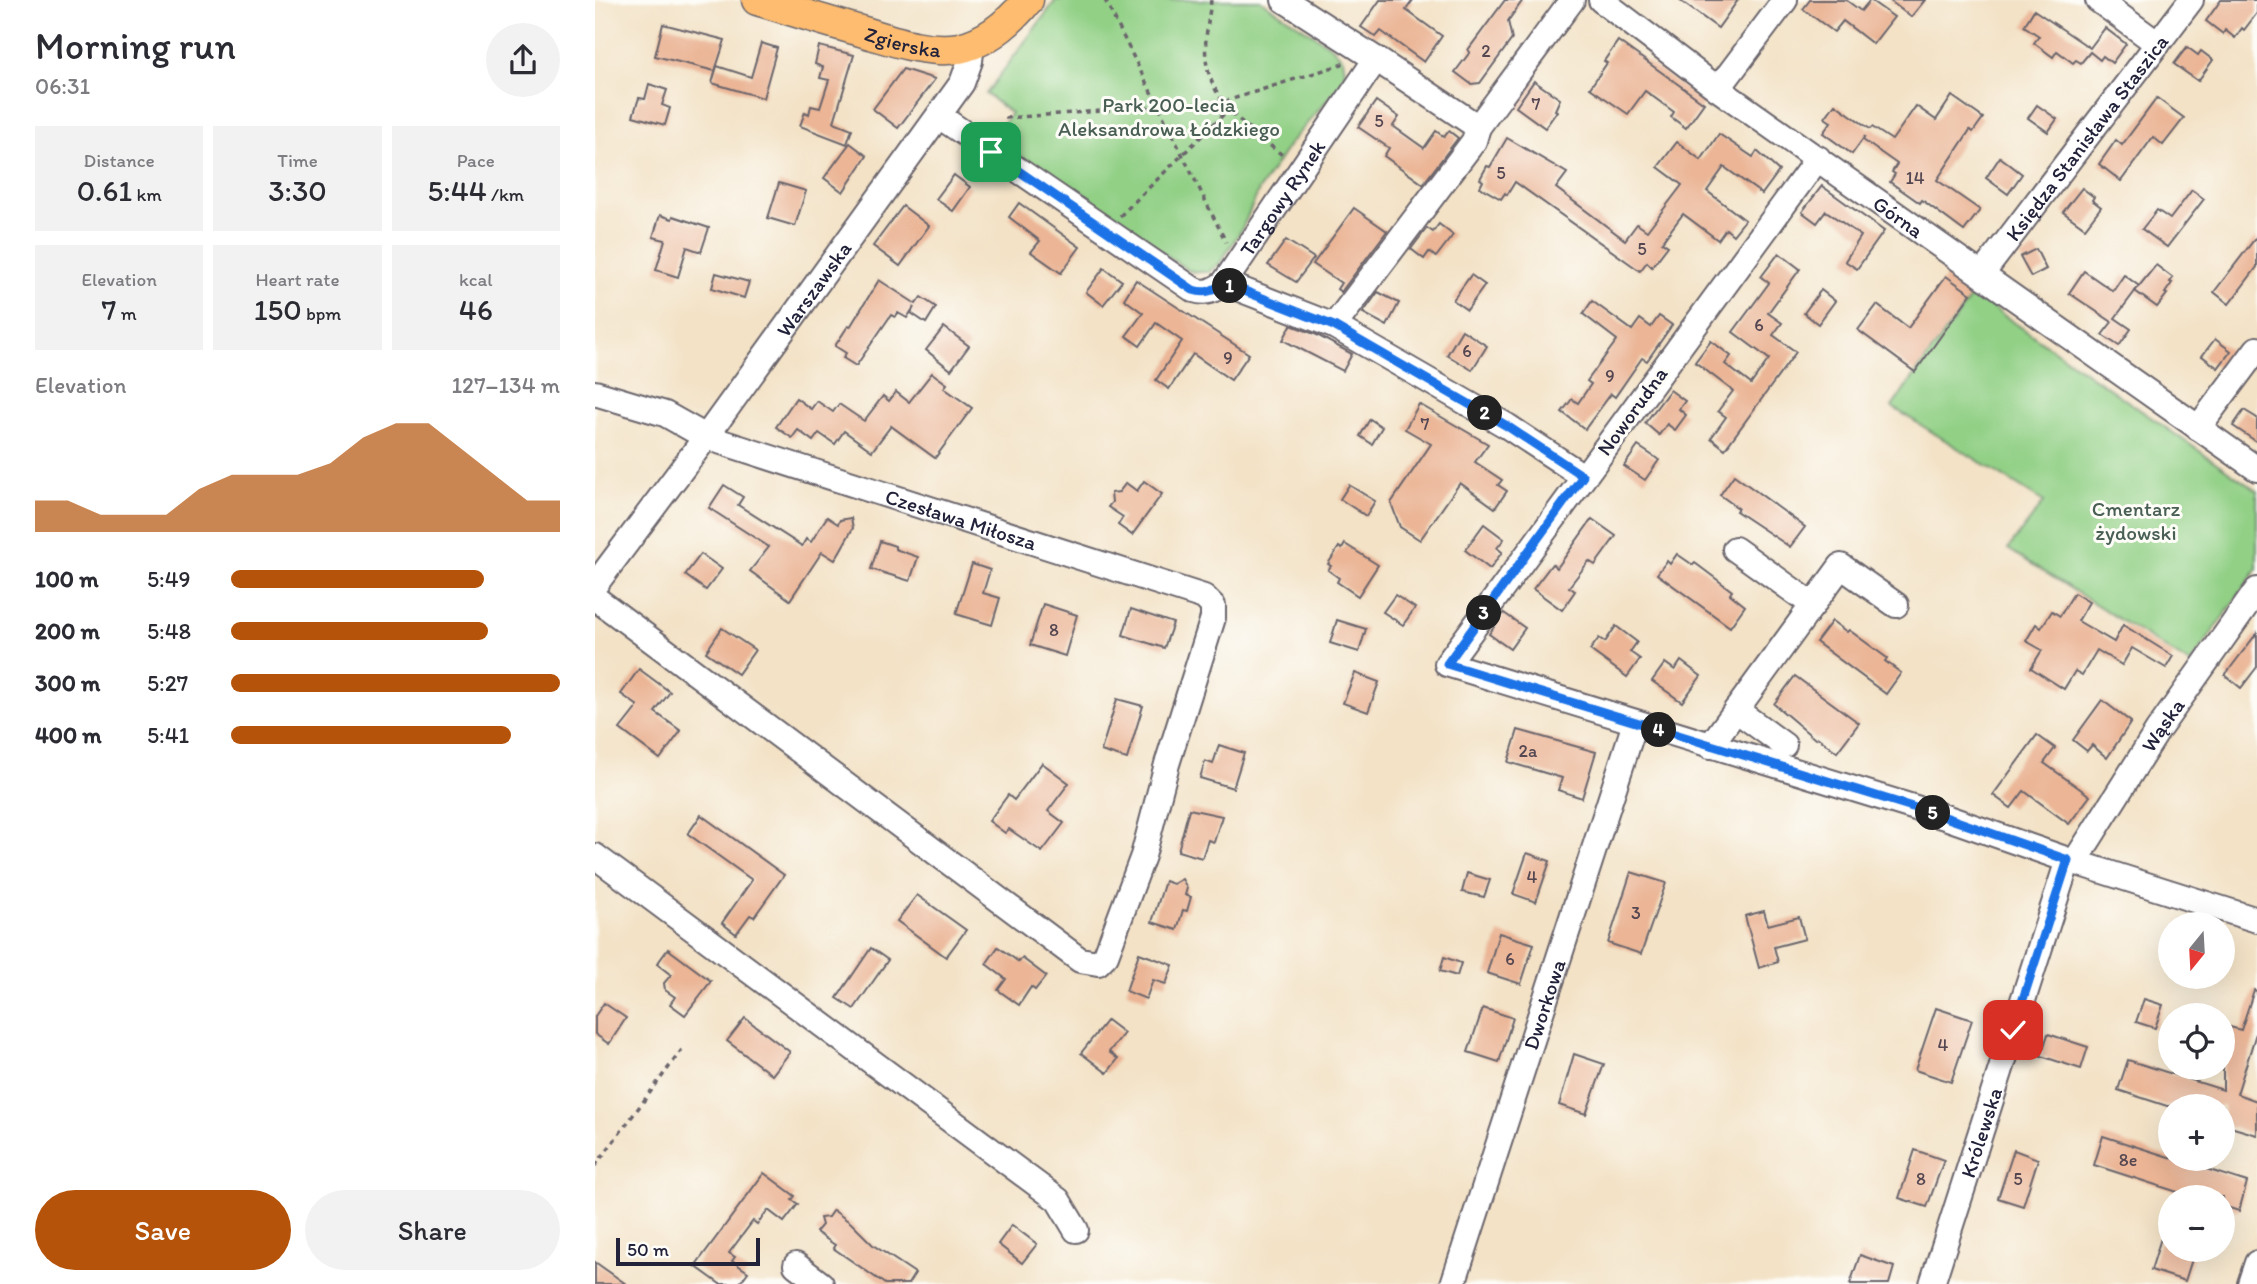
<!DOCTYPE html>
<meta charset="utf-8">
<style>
:root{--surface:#fff;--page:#f2f2f3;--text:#2b2b33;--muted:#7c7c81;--accent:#b45309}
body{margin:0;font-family:Itim,sans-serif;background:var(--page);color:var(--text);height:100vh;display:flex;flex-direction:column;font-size:26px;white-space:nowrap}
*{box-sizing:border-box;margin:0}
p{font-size:23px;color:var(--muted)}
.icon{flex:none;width:38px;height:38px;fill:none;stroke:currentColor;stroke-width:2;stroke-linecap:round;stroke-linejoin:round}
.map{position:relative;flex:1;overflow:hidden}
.drawer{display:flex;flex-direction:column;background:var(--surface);width:595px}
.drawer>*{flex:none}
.needle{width:46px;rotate:198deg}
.fabs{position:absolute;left:1563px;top:912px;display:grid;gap:14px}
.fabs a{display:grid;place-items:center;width:77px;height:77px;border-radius:50%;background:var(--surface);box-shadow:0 7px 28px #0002;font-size:35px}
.scale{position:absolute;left:21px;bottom:18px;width:144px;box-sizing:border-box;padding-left:7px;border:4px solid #22223b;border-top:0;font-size:19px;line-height:24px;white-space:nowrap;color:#22223b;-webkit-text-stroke:5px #fdfcf7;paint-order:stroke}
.pin{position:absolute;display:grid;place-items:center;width:60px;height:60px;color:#fff;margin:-30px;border-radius:14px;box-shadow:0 4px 10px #0006}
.km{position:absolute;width:35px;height:35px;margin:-18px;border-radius:50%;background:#222;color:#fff;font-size:19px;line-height:35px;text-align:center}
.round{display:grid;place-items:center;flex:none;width:74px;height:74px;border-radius:37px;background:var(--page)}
.head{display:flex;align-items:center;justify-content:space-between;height:119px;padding:0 35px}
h1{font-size:38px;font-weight:600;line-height:52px}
.stats{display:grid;grid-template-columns:repeat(3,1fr);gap:10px;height:119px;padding:7px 35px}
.stats div{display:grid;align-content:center;border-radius:0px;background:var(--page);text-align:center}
.stats b{font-size:30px;font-weight:600}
.stats small{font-size:19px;font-weight:400}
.stats p{font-size:19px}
.chart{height:196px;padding:14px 35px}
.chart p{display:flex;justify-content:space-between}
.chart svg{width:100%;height:126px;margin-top:7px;fill:var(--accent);opacity:.7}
.cta{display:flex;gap:14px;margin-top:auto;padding:14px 35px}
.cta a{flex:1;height:80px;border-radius:42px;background:var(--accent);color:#fff;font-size:28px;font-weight:600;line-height:80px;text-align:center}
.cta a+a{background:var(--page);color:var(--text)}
ul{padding:0 35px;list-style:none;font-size:23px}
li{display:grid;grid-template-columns:112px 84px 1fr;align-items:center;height:52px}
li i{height:18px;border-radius:9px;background:var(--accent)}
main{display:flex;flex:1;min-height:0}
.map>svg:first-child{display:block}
.green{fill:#92d086;stroke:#5a7960;stroke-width:2}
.building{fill:#ebb596}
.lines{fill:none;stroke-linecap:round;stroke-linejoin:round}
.minor-casing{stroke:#6b656c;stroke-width:28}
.major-casing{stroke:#6b656c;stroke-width:33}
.path{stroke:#6b656c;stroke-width:3.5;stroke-dasharray:5 5;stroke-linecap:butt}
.minor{stroke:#fff;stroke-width:24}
.major{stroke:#fdbc6f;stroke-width:30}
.route-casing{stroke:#fff;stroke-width:14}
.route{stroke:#1a73e8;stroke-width:9}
.labels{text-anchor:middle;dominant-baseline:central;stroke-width:6;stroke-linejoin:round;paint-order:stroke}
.number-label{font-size:18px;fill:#544752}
.street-label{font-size:21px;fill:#22223b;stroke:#fdfcf7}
.park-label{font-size:21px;fill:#495f55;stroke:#fdfcf7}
</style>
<main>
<section class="drawer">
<div class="head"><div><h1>Morning run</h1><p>06:31</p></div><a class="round"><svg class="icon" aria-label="share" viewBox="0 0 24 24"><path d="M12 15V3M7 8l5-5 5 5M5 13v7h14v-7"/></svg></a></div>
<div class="stats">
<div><p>Distance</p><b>0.61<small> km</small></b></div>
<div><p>Time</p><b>3:30</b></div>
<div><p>Pace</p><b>5:44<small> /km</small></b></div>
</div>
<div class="stats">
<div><p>Elevation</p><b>7<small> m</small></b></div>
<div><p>Heart rate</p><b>150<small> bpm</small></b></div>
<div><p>kcal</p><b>46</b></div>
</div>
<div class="chart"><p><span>Elevation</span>127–134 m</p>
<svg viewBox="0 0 160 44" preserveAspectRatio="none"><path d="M0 44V33L10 33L20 38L30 38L40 38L50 29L60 24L70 24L80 24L90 20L100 11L110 6L120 6L130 15L140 24L150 33L160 33V44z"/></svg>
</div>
<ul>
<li><b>100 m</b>5:49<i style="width:77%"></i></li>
<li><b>200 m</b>5:48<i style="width:78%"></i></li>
<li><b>300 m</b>5:27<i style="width:100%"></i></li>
<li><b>400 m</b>5:41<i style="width:85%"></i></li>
</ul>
<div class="cta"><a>Save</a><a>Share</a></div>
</section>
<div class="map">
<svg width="1662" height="1284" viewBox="0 0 1662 1284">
<rect width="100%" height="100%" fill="#fdfcf7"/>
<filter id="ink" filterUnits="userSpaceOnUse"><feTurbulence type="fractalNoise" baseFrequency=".0143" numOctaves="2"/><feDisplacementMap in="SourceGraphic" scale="14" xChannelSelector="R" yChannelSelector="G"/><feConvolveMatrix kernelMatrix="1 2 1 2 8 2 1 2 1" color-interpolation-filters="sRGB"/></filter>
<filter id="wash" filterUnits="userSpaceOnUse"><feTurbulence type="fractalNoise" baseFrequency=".00686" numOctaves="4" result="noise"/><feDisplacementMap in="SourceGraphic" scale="28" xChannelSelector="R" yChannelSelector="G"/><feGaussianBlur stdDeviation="1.57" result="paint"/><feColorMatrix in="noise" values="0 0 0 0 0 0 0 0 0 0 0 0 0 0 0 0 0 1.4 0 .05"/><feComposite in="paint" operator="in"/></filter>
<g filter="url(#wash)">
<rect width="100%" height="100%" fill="#f3e2c6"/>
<g class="green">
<path d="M461 0H665L737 47 748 59 750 71 746 84 695 143 664 190 647 229 625 263 614 272H599L593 270 399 138 416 113 391 94Z"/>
<path d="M1378 294 1662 491V569L1595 664 1413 549 1449 502 1297 407Z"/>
</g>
<g id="blocks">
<g class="building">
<path d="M785 0H818L811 10 847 36 829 62 786 31 781 37 766 27Z"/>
<path d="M910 0H928L913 21 917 39 885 83 876 84 860 72 875 52 873 50Z"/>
<path d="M1084 0H1143L1123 28Z"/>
<path d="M1215 0H1251L1266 11 1275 0 1299 17 1278 44 1248 21 1239 32 1208 9Z"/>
<path d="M1294 0H1330L1316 17Z"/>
<path d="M1626 0H1662V13L1649 30 1647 28 1640 38 1630 30 1628 34 1611 21Z"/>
<path d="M1439 10 1495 48 1510 28 1531 44 1517 63 1508 56 1505 60 1495 52 1486 63 1481 60 1478 63 1462 51 1458 57 1439 43 1444 36 1429 26Z"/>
<path d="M68 24 130 40 120 71 60 56Z"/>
<path d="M1023 41 1109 103 1091 128 1076 117 1079 112 1050 91 1033 114 995 88 1012 63 1009 61Z"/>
<path d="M166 43 182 48 168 98 117 83 122 66 156 77Z"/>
<path d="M224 46 259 55 239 122 257 129 252 144 205 126 210 112 214 114 216 106 225 108 234 80 225 78 228 67 220 64Z"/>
<path d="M1592 47 1603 55 1606 51 1618 60 1603 81 1579 64Z"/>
<path d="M308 69 340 79 303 128 278 109Z"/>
<path d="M939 81 965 99 960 110 962 111 950 128 921 107Z"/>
<path d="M54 84 72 90 67 105 75 108 70 125 38 116 44 98 50 99Z"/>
<path d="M1357 96 1388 118 1378 132 1375 130 1342 180 1385 210 1369 231 1327 200 1325 203 1295 182 1300 174 1297 172 1302 164 1268 140 1270 136 1257 154 1228 133 1236 122 1230 118 1240 104 1275 129 1277 127 1297 140 1321 106 1341 120Z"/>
<path d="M1562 98 1589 118 1568 145 1558 137 1526 181 1504 164 1521 140 1527 145Z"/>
<path d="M781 101 804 117 798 126 829 148 841 131 849 137 854 131 863 138 828 184 789 156 794 148 763 127Z"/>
<path d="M1442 105 1462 119 1453 132 1433 118Z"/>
<path d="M1124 134 1158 157 1162 151 1184 171 1167 194 1129 167 1112 191 1150 220 1138 235 1131 229 1123 240 1088 214 1067 242 1073 246 1057 267 1052 262 1045 271 920 182 912 195 910 193 906 199 885 187 888 181 885 179 892 166 895 167 912 138 972 173 961 188 1030 240 1042 224 1052 231 1087 185 1063 167 1082 142 1106 160Z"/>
<path d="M255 143 272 156 248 192 229 178Z"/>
<path d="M1405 157 1427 174 1413 194 1391 178Z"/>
<path d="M359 175 375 187 358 211 341 199Z"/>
<path d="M184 183 211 191 200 226 173 218Z"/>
<path d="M1227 186 1289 231 1262 269 1250 261 1266 236 1231 211 1222 223 1207 212Z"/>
<path d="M1487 188 1499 197 1497 200 1506 207 1490 228 1468 212Z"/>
<path d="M1597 190 1609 199 1572 247 1547 229 1562 210 1575 219Z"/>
<path d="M424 203 485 247 466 273 436 252 445 241 414 217Z"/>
<path d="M308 206 334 226 305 266 278 246Z"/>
<path d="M759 208 792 231 746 292 742 289 746 283 718 264Z"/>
<path d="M65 215 77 219 78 216 114 228 106 252 92 247 83 277 61 270 70 240 58 237Z"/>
<path d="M844 224 858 235 841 257 834 252 829 259 816 249 832 228 838 232Z"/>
<path d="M1662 236V267L1634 304 1619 292Z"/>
<path d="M691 240 719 258 701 282 673 265Z"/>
<path d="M1441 249 1451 269 1436 277 1425 257Z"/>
<path d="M1184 253 1205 269 1173 313 1187 323 1178 335 1201 352 1130 449 1116 438 1131 417 1123 411 1138 391 1100 362 1116 341 1136 356 1130 364 1156 384 1174 359 1138 332 1174 283 1166 277Z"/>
<path d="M1561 265 1578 278 1575 282 1577 283 1570 293 1572 294 1562 307 1540 291Z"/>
<path d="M509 268 527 281 508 305 491 292Z"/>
<path d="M1489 271 1518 291 1529 275 1544 286 1520 318 1536 329 1524 346 1507 335 1517 322 1474 293Z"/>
<path d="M121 273 154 282 149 298 117 288Z"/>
<path d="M876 275 890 285 872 310 858 300Z"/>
<path d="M1351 276 1376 294 1320 372 1263 330 1282 305 1313 328Z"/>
<path d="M284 280 321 304 326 297 341 307 331 323 316 313 319 307 312 318 303 313 300 317 296 315 261 366 248 358 251 353 240 346 253 326 255 327Z"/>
<path d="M541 280 654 354 636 380 598 354 574 389 561 380 587 341 561 323 545 346 531 336 548 313 529 299Z"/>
<path d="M1226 290 1240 301 1223 324 1209 313Z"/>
<path d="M783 292 804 303 792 326 768 313Z"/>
<path d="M997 301 1037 330 1045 319 1056 327 1064 316 1077 325 1052 361 1047 358 1020 397 1016 394 990 429 967 412 977 399 983 403 996 384 992 381 1022 340 988 314Z"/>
<path d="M696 325 722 335 757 354 748 371 688 340Z"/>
<path d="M349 327 374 346 356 370 331 350Z"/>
<path d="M867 330 892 346 877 370 852 355Z"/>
<path d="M1620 339 1636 351 1623 368 1607 356Z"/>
<path d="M337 373 352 384 349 388 377 408 340 458 296 426 277 451 249 431 240 444 224 433 218 441 203 430 197 438 181 427 201 398 216 409 222 401 238 412 244 404 269 421 288 396 294 401 301 392 314 402Z"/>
<path d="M1075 390 1090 401 1084 409 1091 415 1080 430 1072 424 1064 435 1050 423Z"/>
<path d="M824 404 893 444 880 462 907 480 903 485 912 491 900 508 865 483 825 540 805 527 796 503 836 444 810 429Z"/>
<path d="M1649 410 1662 418V442L1638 426Z"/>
<path d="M775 419 787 427 777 444 765 436Z"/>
<path d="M1043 446 1064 460 1050 480 1029 466Z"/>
<path d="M1139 475 1210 527 1195 547 1141 511 1143 508 1125 495Z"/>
<path d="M549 481 567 494 537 535 523 525 528 517 513 507 517 502 516 493 524 492 531 483 542 491Z"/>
<path d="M129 485 148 497 143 505 207 546 211 539 216 542 232 517 243 524 245 520 256 518 258 528 240 560 227 552 195 600 155 571 174 547 114 508Z"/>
<path d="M754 485 780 501 771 516 745 499Z"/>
<path d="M997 519 1021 536 1000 565 994 561 974 587 980 591 967 610 938 589 957 564 962 568Z"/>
<path d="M889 524 909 539 902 548 907 552 895 569 870 550Z"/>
<path d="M285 541 300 546V549L323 557 315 581 276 569Z"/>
<path d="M750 544 783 565 763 596 742 582 744 578 733 570 736 566 733 564 744 547 747 549Z"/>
<path d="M106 554 127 569 111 590 90 575Z"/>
<path d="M1082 554 1098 565 1100 563 1120 578 1137 591 1135 594 1150 606 1135 627 1062 574 1072 561 1075 564Z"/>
<path d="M377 564 395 570 388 593 405 598 397 625 361 614Z"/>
<path d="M1479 593 1494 602 1483 621 1519 642 1528 625 1578 656 1571 668 1537 648 1527 665 1502 650 1487 675 1480 671 1469 689 1436 668 1447 650 1431 641 1441 624 1446 628 1457 611 1465 616Z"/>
<path d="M800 595 820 608 808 625 788 612Z"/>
<path d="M448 604 482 615 470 656 435 645Z"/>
<path d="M536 609 578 623 569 648 528 635Z"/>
<path d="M909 613 930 628 915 649 894 634Z"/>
<path d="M742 620 771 629 764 652 735 643Z"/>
<path d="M1237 621 1252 632 1254 630 1292 658 1290 661 1306 673 1291 694 1221 642Z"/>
<path d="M1021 626 1042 642 1035 652 1045 659 1032 677 995 650 1004 638 1010 642Z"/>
<path d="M127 628 160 650 143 674 111 652Z"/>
<path d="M1662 633V667L1646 688 1630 675Z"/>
<path d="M1086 661 1106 676 1087 702 1057 681 1070 663 1080 670Z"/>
<path d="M44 669 75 692 60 712 86 731 65 759 25 729 43 706 26 694Z"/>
<path d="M760 673 784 682 773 712 748 703Z"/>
<path d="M1200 676 1264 723 1242 752 1222 737 1220 739 1179 704Z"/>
<path d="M522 699 548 706 532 759 506 751Z"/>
<path d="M1507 700 1536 722 1512 758 1497 745 1492 751 1478 740Z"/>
<path d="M923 730 1001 752 987 798 963 790 967 778 913 762Z"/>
<path d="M1442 735 1460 748 1449 763 1495 796 1474 824 1429 791 1416 808 1398 795Z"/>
<path d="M624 745 649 753 638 788 605 778 610 761 618 764Z"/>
<path d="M447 763 474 783 453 811 469 823 447 852 414 829 410 833 394 821 413 795 419 800Z"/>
<path d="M594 809 627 816 619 842 613 840 607 858 583 851Z"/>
<path d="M106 815 189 875 159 917 155 915 141 934 127 923 157 880 93 834Z"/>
<path d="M932 853 955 861 941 902 918 894Z"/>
<path d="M1036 872 1071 883 1046 954 1013 943Z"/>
<path d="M872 873 895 880 889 897 867 892Z"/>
<path d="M587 879 592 888 590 895 596 897 592 911 588 910 582 930 557 922 570 881 578 884Z"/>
<path d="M322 895 371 930 351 957 302 921Z"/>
<path d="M1169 911 1173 925 1204 917 1210 939 1179 947 1183 962 1164 968 1150 916Z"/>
<path d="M904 933 939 944 926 984 892 973Z"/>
<path d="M403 947 424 962 427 958 451 976 440 990 436 987 424 1005 403 990 411 979 391 964Z"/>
<path d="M276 948 293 960 259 1009 242 998Z"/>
<path d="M73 949 116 981 90 1015 75 1004 80 997 70 990 69 983 76 975 62 964Z"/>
<path d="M544 953 578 965 571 984 558 980 551 999 531 991Z"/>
<path d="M849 957 866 963 862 976 845 971Z"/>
<path d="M1659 990 1662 991V1030L1642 1094 1662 1101V1135L1632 1126 1631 1129H1628V1106H1572L1523 1090 1533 1060 1628 1090V1052L1635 1027 1646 1030Z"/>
<path d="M1549 999 1568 1005 1560 1028 1541 1022Z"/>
<path d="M9 1003 31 1018 14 1044 0 1034V1016Z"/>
<path d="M888 1008 918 1018 904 1062 873 1052Z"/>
<path d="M1341 1008 1377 1020 1356 1082 1320 1070Z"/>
<path d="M150 1018 195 1052 177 1075 132 1041Z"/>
<path d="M512 1020 529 1033 514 1052 523 1059 512 1073 486 1053Z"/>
<path d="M1453 1034 1493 1047 1486 1069 1446 1056Z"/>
<path d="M979 1054 1009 1064 991 1114 964 1105Z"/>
<path d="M1508 1136 1652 1182 1644 1211 1628 1206V1197H1598L1499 1165Z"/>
<path d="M1320 1150 1349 1160 1332 1207 1304 1198Z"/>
<path d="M1419 1150 1443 1159 1428 1206 1403 1198Z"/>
<path d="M169 1173 200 1196 197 1200 203 1204 189 1222 173 1210 162 1224 158 1221 134 1253 140 1257 137 1261 153 1272 144 1284H125L100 1266Z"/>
<path d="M238 1210 256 1223 278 1245 320 1273 313 1284H290L238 1248 240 1245 221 1232 227 1225 225 1218 233 1217Z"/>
<path d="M1572 1219 1575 1220V1250H1600L1590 1281 1556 1270Z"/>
<path d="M417 1225 442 1244 427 1263 403 1244Z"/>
<path d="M1265 1255 1299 1267 1294 1284H1255Z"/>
<path d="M0 1262 31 1284H0Z"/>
</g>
</g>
</g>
<g filter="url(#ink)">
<use href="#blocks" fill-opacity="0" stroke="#6b656c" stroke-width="2"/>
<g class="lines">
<g class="minor-casing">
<g id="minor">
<path id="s1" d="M1006 0 1123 89 1662 469"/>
<path d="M1503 0 1563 44"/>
<path d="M781 59 883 127 977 0"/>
<path d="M1123 89 1190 0"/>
<path id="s2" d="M344 116 599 290C611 294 618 291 629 283L781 59 689 0"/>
<path d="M1223 158 852 664 1350 817 1473 860 1662 920"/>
<path id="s3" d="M1387 274 1596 0"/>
<path d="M629 283 739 326 912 426 988 476"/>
<path d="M739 326 879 141 883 127"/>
<path id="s4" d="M0 393 70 414 111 437 609 597 618 606V618L572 764 548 856 511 955 503 963 485 960 0 598"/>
<path d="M1603 428 1662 349"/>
<path d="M1140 549 1218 605"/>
<path id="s5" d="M0 585 111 437 367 83 375 61 377 44"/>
<path d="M1141 710 1189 745"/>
<path d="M1115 746 1246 566 1301 605"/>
<path d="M0 856 463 1200 481 1230"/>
<path id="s6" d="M1479 863 1563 730 1662 590"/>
<path d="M201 1265 226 1284"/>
<path id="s7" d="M858 1284 1040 723"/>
<path id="s8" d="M1337 1284 1473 860"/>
<path d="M1655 1284 1662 1263"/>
</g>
</g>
<g class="major-casing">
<g id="major">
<path id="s9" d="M162 0C198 11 233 22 269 32 299 41 332 53 364 48 392 42 415 22 433 0"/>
</g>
</g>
<g class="path">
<path d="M510 0 631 242"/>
<path d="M616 0C614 19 609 40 611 59 616 105 657 131 690 157"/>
<path d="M410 118 628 102 751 63"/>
<path d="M525 216 633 110"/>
<path d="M0 1166 89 1047"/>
</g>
<use href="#minor" class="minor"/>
<use href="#major" class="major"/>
</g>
</g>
<g class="lines" filter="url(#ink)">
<g class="route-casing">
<path id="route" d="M396 152 598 290C611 294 618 291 629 283L739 326 912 426 988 476 852 664 1350 817 1473 860 1418 1030"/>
</g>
<use href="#route" class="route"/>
</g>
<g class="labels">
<g class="number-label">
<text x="891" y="51">2</text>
<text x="941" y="104">7</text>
<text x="784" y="121">5</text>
<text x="906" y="173">5</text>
<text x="1320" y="178">14</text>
<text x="1047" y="249">5</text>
<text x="1164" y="325">6</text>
<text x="872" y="351">6</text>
<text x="633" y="358">9</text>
<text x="1015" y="376">9</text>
<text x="830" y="424">7</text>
<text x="459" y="630">8</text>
<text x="933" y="751">2a</text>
<text x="937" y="877">4</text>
<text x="1041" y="913">3</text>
<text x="915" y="959">6</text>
<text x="1348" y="1045">4</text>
<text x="1533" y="1160">8e</text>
<text x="1326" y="1179">8</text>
<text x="1423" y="1179">5</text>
</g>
<g class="street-label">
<text stroke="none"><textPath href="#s9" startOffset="152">Zgierska</textPath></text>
<text stroke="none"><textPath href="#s3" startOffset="172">Księdza Stanisława Staszica</textPath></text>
<text stroke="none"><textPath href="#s2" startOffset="444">Targowy Rynek</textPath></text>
<text stroke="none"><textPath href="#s1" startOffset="368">Górna</textPath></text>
<text stroke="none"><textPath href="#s5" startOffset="368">Warszawska</textPath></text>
<text transform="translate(1037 411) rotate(-54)">Noworudna</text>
<text stroke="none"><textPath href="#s4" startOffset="388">Czesława Miłosza</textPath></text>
<text stroke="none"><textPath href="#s6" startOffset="164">Wąska</textPath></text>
<text stroke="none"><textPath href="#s7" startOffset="294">Dworkowa</textPath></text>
<text stroke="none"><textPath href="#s8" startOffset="159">Królewska</textPath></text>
</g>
<g class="park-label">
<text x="574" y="104">Park 200-lecia<tspan x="574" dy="24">Aleksandrowa Łódzkiego</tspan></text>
<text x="1541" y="508">Cmentarz<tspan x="1541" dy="24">żydowski</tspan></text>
</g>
</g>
</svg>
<div class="fabs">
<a><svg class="needle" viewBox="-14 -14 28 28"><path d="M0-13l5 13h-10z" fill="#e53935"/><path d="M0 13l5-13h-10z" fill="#7c7c81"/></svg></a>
<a><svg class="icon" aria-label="locate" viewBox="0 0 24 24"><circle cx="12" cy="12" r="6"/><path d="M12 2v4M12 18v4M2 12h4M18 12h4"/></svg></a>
<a>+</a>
<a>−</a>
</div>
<div class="scale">50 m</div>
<div class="pin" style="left:396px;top:152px;background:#1e9e55"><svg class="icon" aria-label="arrive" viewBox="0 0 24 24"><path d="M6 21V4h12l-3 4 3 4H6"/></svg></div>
<div class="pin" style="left:1418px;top:1030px;background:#d93025"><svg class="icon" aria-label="check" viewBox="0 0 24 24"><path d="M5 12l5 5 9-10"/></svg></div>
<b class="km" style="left:635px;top:286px">1</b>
<b class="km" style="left:890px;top:413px">2</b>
<b class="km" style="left:889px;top:613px">3</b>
<b class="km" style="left:1064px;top:730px">4</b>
<b class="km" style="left:1338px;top:813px">5</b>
</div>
</main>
